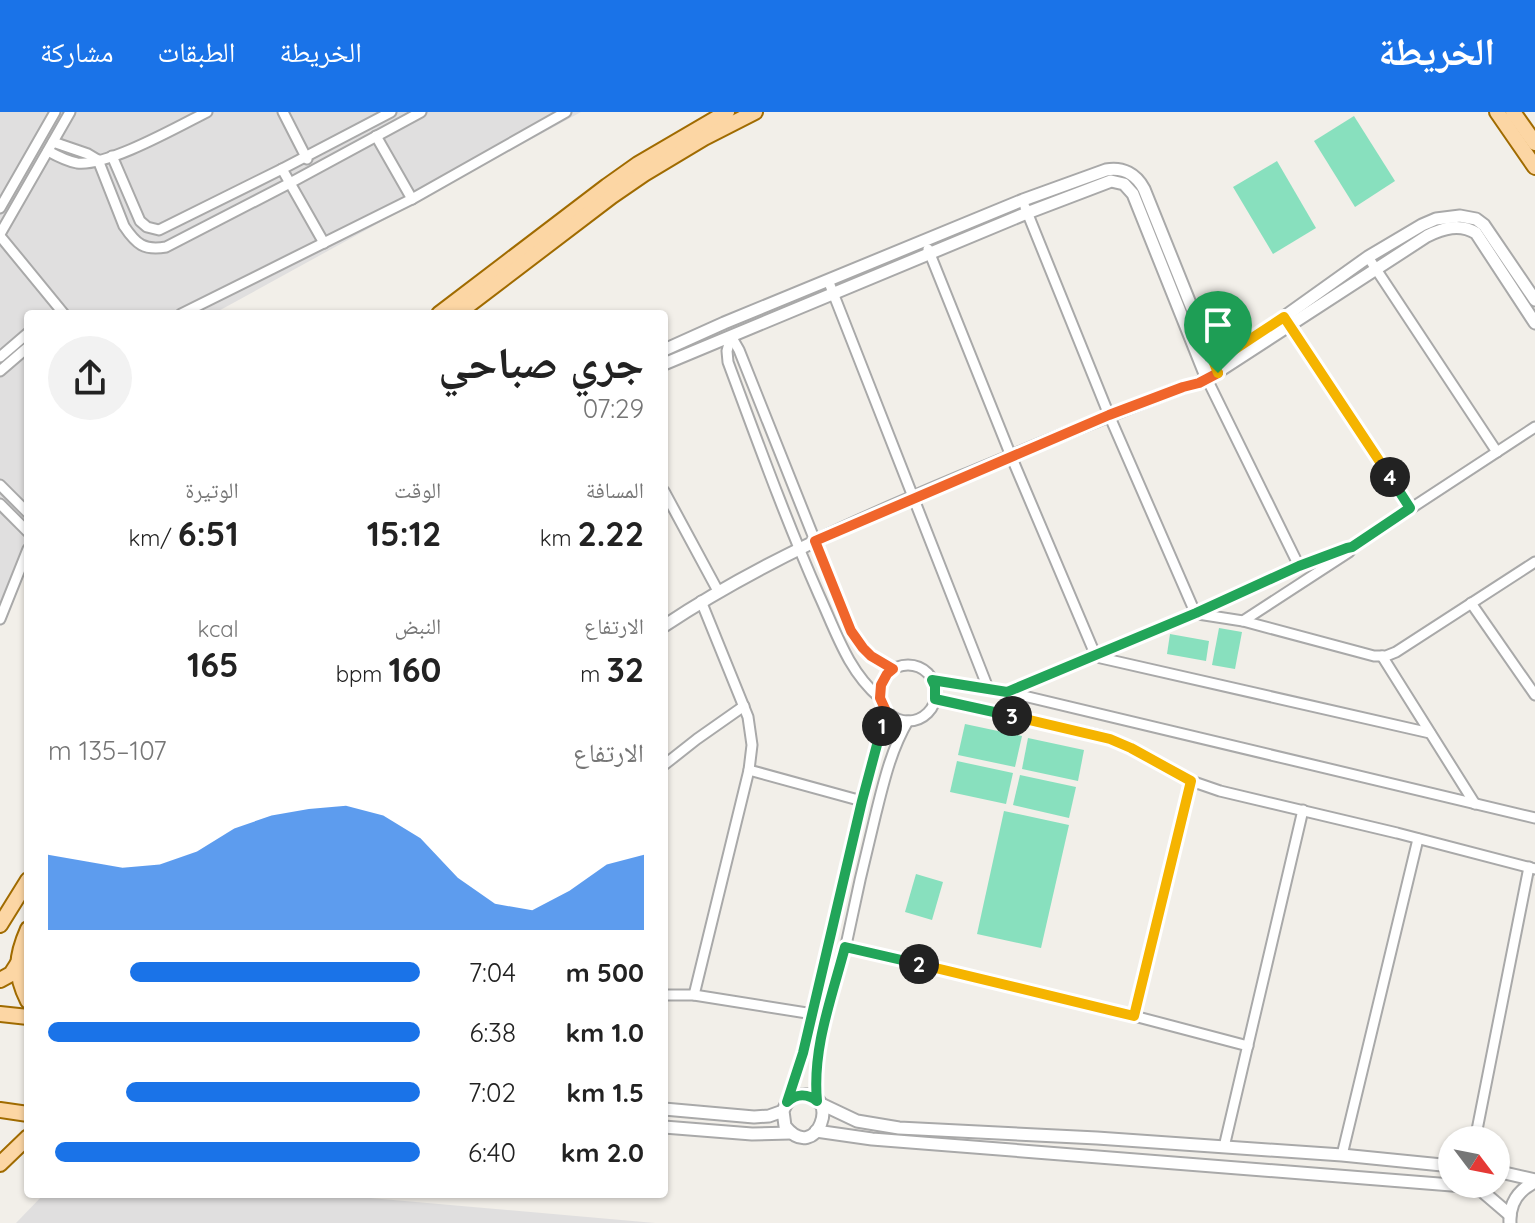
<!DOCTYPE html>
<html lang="ar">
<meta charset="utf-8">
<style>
:root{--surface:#fff;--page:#f2f2f2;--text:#222;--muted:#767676;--accent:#1a73e8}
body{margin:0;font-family:Quicksand,"Noto Naskh Arabic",sans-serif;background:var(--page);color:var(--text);direction:rtl;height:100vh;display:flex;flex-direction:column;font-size:30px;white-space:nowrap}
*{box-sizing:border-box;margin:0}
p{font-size:26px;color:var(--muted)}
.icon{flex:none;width:44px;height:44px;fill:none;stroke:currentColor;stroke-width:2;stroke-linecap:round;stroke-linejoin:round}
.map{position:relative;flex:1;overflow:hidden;direction:ltr}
.side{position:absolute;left:24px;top:198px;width:644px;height:888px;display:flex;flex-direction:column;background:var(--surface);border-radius:8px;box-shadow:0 2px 6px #0004;direction:rtl}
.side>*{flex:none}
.needle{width:52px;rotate:122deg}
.tools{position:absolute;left:1438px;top:1014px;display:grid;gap:16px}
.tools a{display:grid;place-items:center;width:72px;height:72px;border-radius:50%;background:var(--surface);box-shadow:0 2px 6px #0004;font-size:40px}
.pin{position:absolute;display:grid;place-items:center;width:68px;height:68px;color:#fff;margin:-82px -34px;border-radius:50% 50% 50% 0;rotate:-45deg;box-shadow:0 0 8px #0007}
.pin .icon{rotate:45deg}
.km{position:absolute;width:40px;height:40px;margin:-20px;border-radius:50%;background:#222;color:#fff;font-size:22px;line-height:40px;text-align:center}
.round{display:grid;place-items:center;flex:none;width:84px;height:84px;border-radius:42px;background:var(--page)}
.head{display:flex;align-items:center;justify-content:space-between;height:136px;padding:0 24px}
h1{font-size:44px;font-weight:800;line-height:60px}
.stats{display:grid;grid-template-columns:repeat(3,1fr);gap:12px;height:136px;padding:8px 24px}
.stats div{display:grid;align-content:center}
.stats b{font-size:34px;font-weight:800}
.stats small{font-size:22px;font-weight:400}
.stats p{font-size:22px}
.chart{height:224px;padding:16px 24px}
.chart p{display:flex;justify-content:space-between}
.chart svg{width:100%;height:144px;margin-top:8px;fill:var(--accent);opacity:.7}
ul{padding:0 24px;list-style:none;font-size:26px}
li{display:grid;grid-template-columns:128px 96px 1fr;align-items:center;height:60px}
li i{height:20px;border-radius:10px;background:var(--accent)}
header{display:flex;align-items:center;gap:48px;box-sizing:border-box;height:112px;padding:0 40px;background:var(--accent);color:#fff}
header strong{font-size:38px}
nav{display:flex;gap:44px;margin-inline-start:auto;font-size:28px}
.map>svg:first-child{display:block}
.residential{fill:#e0dfdf}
.pitch{fill:#88e0be}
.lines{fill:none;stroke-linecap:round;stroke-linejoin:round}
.minor-casing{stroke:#a9a9a9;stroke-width:13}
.tertiary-casing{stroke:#a9a9a9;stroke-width:15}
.primary-casing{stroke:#a06b00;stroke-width:18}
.minor{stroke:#fff;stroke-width:9}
.tertiary{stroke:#fff;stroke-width:11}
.primary{stroke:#fcd6a4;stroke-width:14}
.split-1-casing{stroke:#fff;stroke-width:16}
.split-2-casing{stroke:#fff;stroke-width:16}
.split-3-casing{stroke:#fff;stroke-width:16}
.split-4-casing{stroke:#fff;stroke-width:16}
.split-5-casing{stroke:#fff;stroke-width:16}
.split-1{stroke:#f0652b;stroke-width:10}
.split-2{stroke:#22a559;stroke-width:10}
.split-3{stroke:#f5b400;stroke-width:10}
.split-4{stroke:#22a559;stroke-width:10}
.split-5{stroke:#f5b400;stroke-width:10}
</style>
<header>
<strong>الخريطة</strong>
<nav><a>الخريطة</a><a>الطبقات</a><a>مشاركة</a></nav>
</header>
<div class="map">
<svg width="1535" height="1111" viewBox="0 0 1535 1111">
<rect width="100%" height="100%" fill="#f2efe9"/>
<g class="residential">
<path d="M0 0H581L213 202H28V439L0 496Z"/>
<path d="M44 1082H325L655 1111H16Z"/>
</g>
<g class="pitch">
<path d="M1354 4 1395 69 1355 95 1314 29Z"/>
<path d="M1277 49 1316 116 1273 142 1233 75Z"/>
<path d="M1219 516 1242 520 1235 557 1212 553Z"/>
<path d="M1170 522 1209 529 1206 549 1167 542Z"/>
<path d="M965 612 1022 624 1015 655 958 643Z"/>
<path d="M1028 626 1084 638 1078 669 1022 657Z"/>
<path d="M957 649 1013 661 1006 692 950 680Z"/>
<path d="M1020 663 1076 675 1069 706 1013 693Z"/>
<path d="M1004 699 1069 713 1041 836 977 822Z"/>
<path d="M916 762 943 770 932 808 905 800Z"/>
</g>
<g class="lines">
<g class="minor-casing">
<g id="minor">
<path d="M283 0 307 47"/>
<path d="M376 24 412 87"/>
<path d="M53 30 88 42 98 48"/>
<path d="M48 39C57 44 67 49 77 51 107 55 179 14 207 0"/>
<path d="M112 44 140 109 147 115 159 118 282 57 391 0"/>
<path d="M98 48 124 114C136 132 144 139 166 135L290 71 421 0"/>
<path d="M282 57 324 131"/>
<path d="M1025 95 1109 303 1194 498 1198 502 1243 509 1374 544H1386L1396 540 1535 450"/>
<path d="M0 96 55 0"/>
<path d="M0 122 70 0"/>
<path d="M0 124 64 202"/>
<path d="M928 137 1011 344 1095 542 1101 546 1430 621"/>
<path d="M1368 145 1497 340"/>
<path d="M828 168 988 576"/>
<path d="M181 202 412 87 566 0"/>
<path d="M1286 208 1410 396"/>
<path d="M731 224 727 239 728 250C757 328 785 406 819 483 836 520 848 559 880 586"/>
<path d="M731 224 739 238 851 519C862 537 875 547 893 557"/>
<path d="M0 245 28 221"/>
<path d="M0 259 28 235"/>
<path d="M1183 275 1207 267 1299 454"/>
<path d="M0 373 28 401"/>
<path d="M664 379 718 479"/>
<path d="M0 392 28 420"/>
<path d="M1471 491 1535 583"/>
<path d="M0 507 28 437"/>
<path d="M1243 509 1349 440 1352 436"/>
<path d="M1382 544 1475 692"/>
<circle cx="908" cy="581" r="28"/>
<path d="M932 568 1007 580 1535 706"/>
<path d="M1008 580 1196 501 1299 454 1347 436 1352 435 1535 315"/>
<path d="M935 587 1103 624 1131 636 1191 669 1220 679 1397 721 1535 757"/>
<path d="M664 653 697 627 744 594"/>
<path d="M749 658 862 689"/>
<path d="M845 835 1134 904 1248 934"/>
<path d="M664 883H694L813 902"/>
<path d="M694 883 749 658 752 633 748 605 701 489"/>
<path d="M1134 904 1191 669"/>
<path d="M817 989C811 935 834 884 846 833 855 789 865 745 876 701 884 669 891 638 908 609"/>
<path d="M787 990 803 941 862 689 886 599"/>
<path d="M1475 1028 1529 755"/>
<path d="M1224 1035 1303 698"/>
<path d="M1342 1043 1418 727"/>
</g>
</g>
<g class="tertiary-casing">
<g id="tertiary">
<path d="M664 238 724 211 1023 88 1106 58C1123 55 1136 62 1144 77L1218 261"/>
<path d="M664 252 1027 101 1111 69 1124 72 1133 82 1207 267 1427 124C1443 116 1460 111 1476 121L1535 211"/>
<path d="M1210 254 1284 205 1368 145 1422 113 1436 107 1460 104 1476 107 1484 113 1535 188"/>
<path d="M664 514C757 452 860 407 963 364 1036 334 1108 303 1183 275"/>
<path d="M819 991 857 1009 899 1016 1097 1026 1342 1043 1452 1054"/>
<path d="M664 997 754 1005 769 1004 783 999C786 991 791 984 801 983 843 978 817 1054 785 1014L783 999"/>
<path d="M664 1015 752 1022 791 1021"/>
<path d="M816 1019 872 1027 1464 1074 1482 1079 1510 1103"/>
<path d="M1496 1059 1535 1068"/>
<path d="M1510 1111C1509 1092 1518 1078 1535 1070"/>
</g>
</g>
<g class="primary-casing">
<g id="primary">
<path d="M1497 0 1535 55"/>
<path d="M1513 0 1535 31"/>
<path d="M439 202 607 74 638 52 727 0"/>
<path d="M457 202 612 84 644 62 704 26 755 0"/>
<path d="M0 813 28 768"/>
<path d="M28 817C16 844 14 862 28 889"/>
<path d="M0 868 11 862 18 851"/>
<path d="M0 902 28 905"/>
<path d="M0 998 28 1002"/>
<path d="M0 1052 28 1025"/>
</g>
</g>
<use href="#minor" class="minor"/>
<use href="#tertiary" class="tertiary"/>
<use href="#primary" class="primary"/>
</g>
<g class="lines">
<g class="split-1-casing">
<path id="split-1" d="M882 614 886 599 880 586 881 573 887 562 893 557 871 544 863 536 851 519 815 429 1109 303 1183 275 1199 271 1218 261"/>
</g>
<g class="split-2-casing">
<path id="split-2" d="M882 614 862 689 803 941 787 990C796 982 807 981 817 989 812 936 832 885 845 835L919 852"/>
</g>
<g class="split-3-casing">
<path id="split-3" d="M919 852 1134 904 1191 669 1131 636 1110 627 1012 604"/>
</g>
<g class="split-4-casing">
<path id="split-4" d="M1012 604 935 587V574L932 568 1007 580 1196 501 1299 454 1347 436 1352 435 1410 396 1390 365"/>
</g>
<g class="split-5-casing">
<path id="split-5" d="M1218 261 1214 251 1284 205 1390 365"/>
</g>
<use href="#split-1" class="split-1"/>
<use href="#split-2" class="split-2"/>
<use href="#split-3" class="split-3"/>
<use href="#split-4" class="split-4"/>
<use href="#split-5" class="split-5"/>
</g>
</svg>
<div class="tools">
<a><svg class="needle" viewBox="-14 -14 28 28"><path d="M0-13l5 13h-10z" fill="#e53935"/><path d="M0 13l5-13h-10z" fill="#767676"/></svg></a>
</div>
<div class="pin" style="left:1218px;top:261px;background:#1e9e55"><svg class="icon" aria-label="arrive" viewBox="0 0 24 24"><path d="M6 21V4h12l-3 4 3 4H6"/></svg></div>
<b class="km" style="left:882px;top:614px">1</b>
<b class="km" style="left:919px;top:852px">2</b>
<b class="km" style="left:1012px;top:604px">3</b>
<b class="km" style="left:1390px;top:365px">4</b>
<section class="side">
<div class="head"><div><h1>جري صباحي</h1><p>07:29</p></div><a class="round"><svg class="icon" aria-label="share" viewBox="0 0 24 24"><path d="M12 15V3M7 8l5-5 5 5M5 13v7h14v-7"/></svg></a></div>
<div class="stats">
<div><p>المسافة</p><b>2.22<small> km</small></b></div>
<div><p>الوقت</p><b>15:12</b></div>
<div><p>الوتيرة</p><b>6:51<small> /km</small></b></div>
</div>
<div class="stats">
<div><p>الارتفاع</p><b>32<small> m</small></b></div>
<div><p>النبض</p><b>160<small> bpm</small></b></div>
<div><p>kcal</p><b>165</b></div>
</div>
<div class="chart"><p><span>الارتفاع</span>107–135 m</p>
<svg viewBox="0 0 160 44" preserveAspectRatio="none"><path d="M0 44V21L10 23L20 25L30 24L40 20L50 13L60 9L70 7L80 6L90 9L100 16L110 28L120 36L130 38L140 32L150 24L160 21V44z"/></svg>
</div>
<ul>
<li><b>500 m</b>7:04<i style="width:78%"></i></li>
<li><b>1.0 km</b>6:38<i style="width:100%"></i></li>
<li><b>1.5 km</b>7:02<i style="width:79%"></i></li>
<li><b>2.0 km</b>6:40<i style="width:98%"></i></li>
</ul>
</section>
</div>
